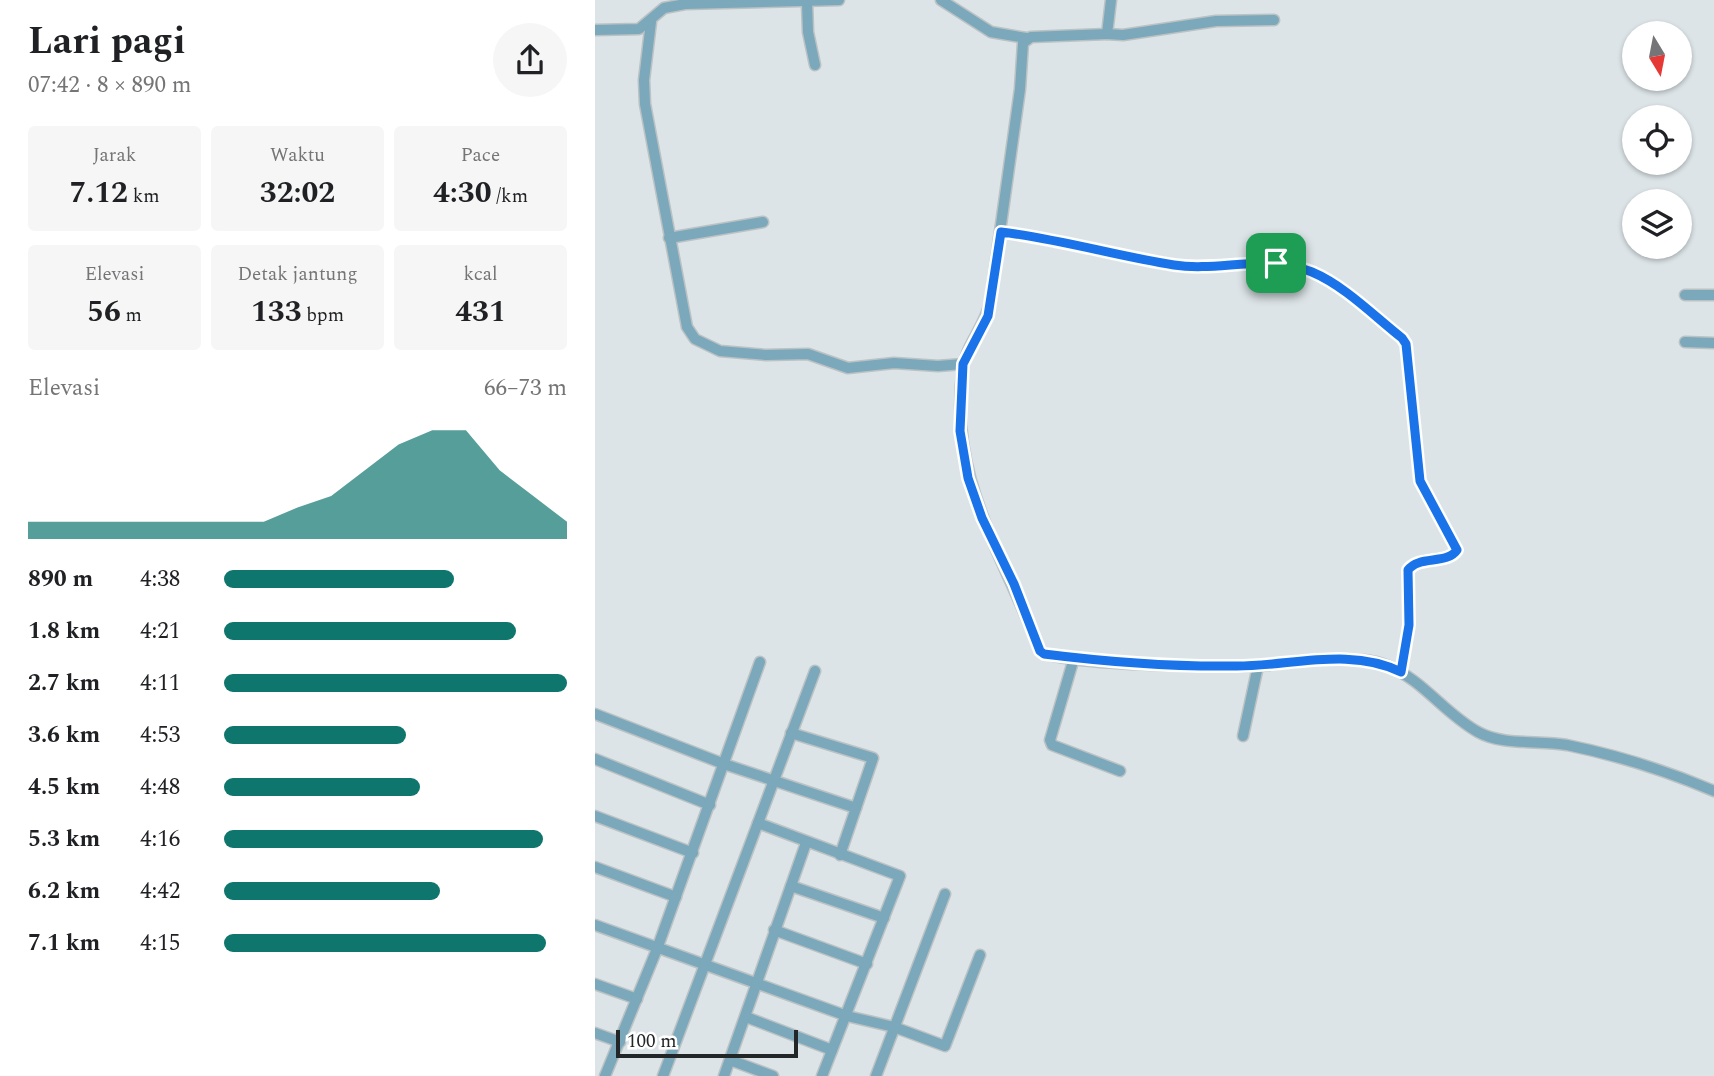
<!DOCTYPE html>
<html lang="id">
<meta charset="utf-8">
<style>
:root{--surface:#fff;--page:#f6f6f6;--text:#202124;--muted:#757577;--accent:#0f766e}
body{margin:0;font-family:Spectral,serif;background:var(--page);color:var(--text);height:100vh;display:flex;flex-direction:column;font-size:26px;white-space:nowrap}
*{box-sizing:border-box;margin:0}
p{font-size:23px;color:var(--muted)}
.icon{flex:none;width:38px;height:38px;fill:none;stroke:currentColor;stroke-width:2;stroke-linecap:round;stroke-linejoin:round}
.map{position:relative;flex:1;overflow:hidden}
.panel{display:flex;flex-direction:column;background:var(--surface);width:595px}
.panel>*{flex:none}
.needle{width:46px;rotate:170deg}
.controls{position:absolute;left:1027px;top:21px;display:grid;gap:14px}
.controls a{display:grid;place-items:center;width:70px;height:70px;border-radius:50%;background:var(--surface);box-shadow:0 2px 5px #0004;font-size:35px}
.scale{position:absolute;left:21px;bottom:18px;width:182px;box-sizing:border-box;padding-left:7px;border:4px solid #232627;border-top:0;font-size:19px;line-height:24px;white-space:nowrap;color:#232627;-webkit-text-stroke:5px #fff;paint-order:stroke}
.pin{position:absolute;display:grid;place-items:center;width:60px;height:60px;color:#fff;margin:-30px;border-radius:14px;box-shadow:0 4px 10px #0006}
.round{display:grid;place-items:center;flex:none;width:74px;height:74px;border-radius:37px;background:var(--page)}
.head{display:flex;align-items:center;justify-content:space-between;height:119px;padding:0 28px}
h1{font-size:38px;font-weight:700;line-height:52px}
.stats{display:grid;grid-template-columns:repeat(3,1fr);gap:10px;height:119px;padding:7px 28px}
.stats div{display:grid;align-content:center;border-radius:7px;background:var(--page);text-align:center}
.stats b{font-size:30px;font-weight:700}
.stats small{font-size:19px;font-weight:400}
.stats p{font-size:19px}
.chart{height:196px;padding:14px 28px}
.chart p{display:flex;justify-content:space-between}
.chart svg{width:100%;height:126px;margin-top:7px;fill:var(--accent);opacity:.7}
ul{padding:0 28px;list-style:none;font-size:23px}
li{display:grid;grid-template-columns:112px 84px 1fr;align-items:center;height:52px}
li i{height:18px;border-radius:9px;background:var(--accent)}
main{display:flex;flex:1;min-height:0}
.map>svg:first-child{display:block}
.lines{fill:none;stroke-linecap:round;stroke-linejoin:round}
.street-casing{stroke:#bbc2c4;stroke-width:13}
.street{stroke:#7ba8bb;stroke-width:10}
.route-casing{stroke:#fff;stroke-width:14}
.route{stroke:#1a73e8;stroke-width:9}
</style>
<main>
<section class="panel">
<div class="head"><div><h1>Lari pagi</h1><p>07:42 · 8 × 890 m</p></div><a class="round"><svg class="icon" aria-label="share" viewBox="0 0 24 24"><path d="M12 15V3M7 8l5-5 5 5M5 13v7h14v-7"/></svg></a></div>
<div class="stats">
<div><p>Jarak</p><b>7.12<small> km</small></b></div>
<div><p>Waktu</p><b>32:02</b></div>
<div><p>Pace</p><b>4:30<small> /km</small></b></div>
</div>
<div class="stats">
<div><p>Elevasi</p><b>56<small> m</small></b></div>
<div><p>Detak jantung</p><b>133<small> bpm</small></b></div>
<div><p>kcal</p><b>431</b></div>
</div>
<div class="chart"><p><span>Elevasi</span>66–73 m</p>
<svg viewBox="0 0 160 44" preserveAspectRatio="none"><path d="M0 44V38L10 38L20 38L30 38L40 38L50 38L60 38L70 38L80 33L90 29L100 20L110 11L120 6L130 6L140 20L150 29L160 38V44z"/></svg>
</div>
<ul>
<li><b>890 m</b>4:38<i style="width:67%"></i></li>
<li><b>1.8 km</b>4:21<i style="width:85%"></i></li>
<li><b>2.7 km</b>4:11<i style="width:100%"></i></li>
<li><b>3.6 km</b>4:53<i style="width:53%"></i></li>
<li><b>4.5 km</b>4:48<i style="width:57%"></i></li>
<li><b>5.3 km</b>4:16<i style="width:93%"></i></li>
<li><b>6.2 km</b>4:42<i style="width:63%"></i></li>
<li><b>7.1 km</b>4:15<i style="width:94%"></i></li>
</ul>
</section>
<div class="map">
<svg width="1119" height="1076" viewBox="0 0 1119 1076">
<rect width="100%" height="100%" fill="#dce4e7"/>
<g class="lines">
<g class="street-casing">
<g id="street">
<path d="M346 0 396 32 431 38"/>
<path d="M516 0 512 34 436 37 428 43 425 89 395 303C390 326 372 344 368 367 352 477 408 553 445 651 460 665 632 668 661 666 684 665 707 659 730 659 749 659 776 658 793 666 828 680 850 714 883 732 908 746 944 740 972 745 1021 755 1072 771 1119 791"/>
<path d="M212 2 213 32 220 65"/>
<path d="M56 22 49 80 50 104 92 327 100 339 125 351 171 355 213 354 253 368 299 363 343 366 368 364"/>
<path d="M0 30 44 29 69 8 90 4 244 0"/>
<path d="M512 34 528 35 621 21 679 20"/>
<path d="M406 232C464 239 521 256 579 265 625 272 672 253 717 272 750 285 779 316 807 338L811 344 825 481 862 550C852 564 824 555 813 570L814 625 806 672"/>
<path d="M74 238 168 222"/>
<path d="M1090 295H1119"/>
<path d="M1090 342 1119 343"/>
<path d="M479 658 455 740 457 745 525 771"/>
<path d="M0 714 129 764 261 808"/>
<path d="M196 733 278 758 245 855"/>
<path d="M648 736 663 666"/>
<path d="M0 759 115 805"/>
<path d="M0 816 98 853"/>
<path d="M163 823 305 876 227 1076"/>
<path d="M0 867 81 897"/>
<path d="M196 886 289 918"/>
<path d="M0 925 252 1016 299 1027 350 1046 385 955"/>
<path d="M179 930 272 964"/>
<path d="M0 984 42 999"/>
<path d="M151 1017 237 1050"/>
<path d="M0 1033 25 1042"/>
<path d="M135 1060 178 1076"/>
<path d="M10 1076 62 949 165 662"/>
<path d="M68 1076 220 671"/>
<path d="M129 1076 211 843"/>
<path d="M281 1076 350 894"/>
</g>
</g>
<use href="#street" class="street"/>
</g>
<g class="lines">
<g class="route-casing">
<path id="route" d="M406 232C465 239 521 256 579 265 625 272 672 253 717 272 750 286 779 316 807 338L811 344 825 481 862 550C852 565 824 555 813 570L814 625 806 672C756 647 696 666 642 666 578 667 513 662 449 654L445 651 419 584 387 518 373 478 365 431 368 364 393 316Z"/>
</g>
<use href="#route" class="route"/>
</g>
</svg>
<div class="controls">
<a><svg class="needle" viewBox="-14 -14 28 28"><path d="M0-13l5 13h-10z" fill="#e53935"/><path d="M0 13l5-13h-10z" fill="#757577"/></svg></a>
<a><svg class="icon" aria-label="locate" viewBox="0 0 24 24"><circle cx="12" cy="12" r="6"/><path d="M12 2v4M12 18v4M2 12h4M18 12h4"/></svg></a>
<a><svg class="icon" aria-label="layers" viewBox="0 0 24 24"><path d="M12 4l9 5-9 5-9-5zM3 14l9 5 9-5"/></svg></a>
</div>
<div class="scale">100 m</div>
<div class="pin" style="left:681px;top:263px;background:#1e9e55"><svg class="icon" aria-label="arrive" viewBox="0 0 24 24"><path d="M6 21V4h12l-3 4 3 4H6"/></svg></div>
</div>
</main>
